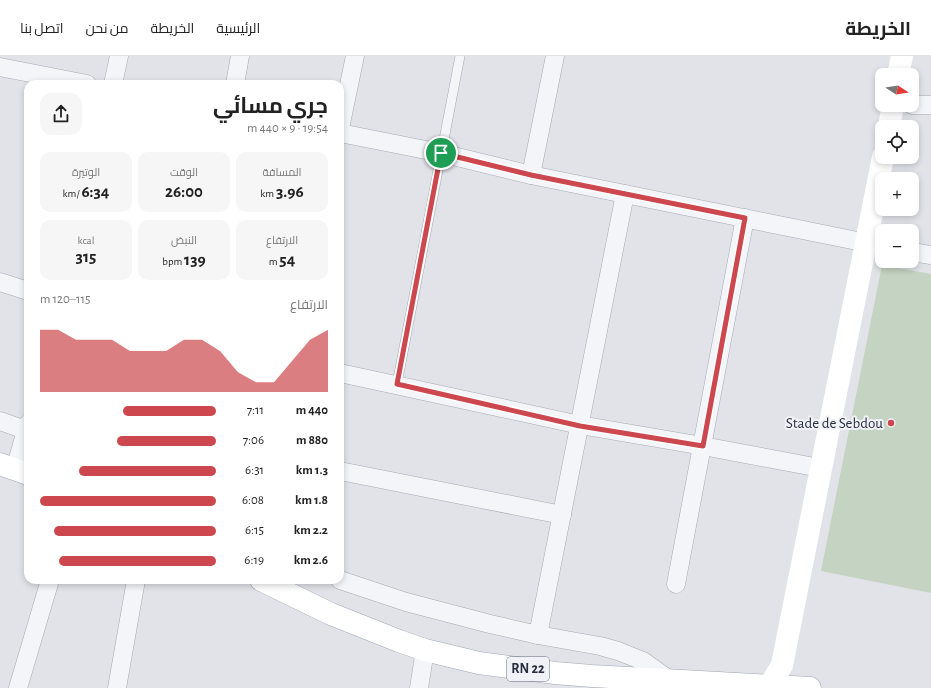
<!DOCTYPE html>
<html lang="ar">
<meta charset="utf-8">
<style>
:root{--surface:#fff;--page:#f6f6f6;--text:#222;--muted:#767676;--line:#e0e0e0;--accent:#cc484e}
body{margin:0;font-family:"Alegreya Sans",Cairo,sans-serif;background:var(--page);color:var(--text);direction:rtl;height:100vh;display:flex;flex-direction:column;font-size:15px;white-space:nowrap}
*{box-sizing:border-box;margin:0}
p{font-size:13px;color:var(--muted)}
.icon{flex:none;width:22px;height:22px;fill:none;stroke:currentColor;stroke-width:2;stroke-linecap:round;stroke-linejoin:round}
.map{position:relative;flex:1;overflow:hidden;direction:ltr}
.drawer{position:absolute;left:24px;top:24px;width:320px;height:504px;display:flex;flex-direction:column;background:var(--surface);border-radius:12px;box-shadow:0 2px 6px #0003;direction:rtl}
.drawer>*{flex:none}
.needle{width:26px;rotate:102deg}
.controls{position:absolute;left:875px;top:12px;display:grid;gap:8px}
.controls a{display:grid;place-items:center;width:44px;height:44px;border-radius:8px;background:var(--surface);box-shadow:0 2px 6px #0003;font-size:20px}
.pin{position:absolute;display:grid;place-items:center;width:34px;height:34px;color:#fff;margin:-17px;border:2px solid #fff;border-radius:50%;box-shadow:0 1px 4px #0007}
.round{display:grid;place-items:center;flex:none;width:42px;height:42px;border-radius:12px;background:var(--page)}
.headline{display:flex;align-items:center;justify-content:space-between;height:68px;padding:0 16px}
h1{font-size:22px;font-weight:700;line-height:30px}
.metrics{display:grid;grid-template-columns:repeat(3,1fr);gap:6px;height:68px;padding:4px 16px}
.metrics div{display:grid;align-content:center;border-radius:10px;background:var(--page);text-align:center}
.metrics b{font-size:17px;font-weight:700}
.metrics small{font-size:11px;font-weight:400}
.metrics p{font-size:11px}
.chart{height:112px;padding:8px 16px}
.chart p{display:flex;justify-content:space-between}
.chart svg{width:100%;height:72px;margin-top:4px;fill:var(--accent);opacity:.7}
ul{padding:0 16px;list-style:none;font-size:13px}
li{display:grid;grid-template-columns:64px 48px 1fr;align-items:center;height:30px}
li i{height:10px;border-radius:5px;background:var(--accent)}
header{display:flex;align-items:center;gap:24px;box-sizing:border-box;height:56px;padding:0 20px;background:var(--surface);border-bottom:1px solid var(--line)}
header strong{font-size:19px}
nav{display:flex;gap:22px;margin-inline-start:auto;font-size:14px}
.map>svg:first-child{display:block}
.pitch{fill:#c5d3c2}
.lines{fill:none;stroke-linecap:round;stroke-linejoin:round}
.service-casing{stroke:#a6a9b3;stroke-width:10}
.minor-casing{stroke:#a6a9b3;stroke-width:19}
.primary-casing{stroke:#a0a6b5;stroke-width:23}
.service{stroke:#f4f5f8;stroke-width:9}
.minor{stroke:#f4f5f8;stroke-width:18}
.secondary{stroke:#fff;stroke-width:22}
.primary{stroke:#fff;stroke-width:22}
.route-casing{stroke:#fff;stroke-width:8}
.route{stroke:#cc484e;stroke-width:5}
.poi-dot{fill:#cc484e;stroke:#f0f2f7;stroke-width:1.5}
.labels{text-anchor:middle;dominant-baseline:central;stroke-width:4;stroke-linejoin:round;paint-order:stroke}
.shield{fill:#f0f2f7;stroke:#656a78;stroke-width:1}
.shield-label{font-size:14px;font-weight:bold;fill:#292f41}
.poi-label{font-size:15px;fill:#292f41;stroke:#f0f2f7;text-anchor:end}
</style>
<header>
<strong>الخريطة</strong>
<nav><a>الرئيسية</a><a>الخريطة</a><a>من نحن</a><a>اتصل بنا</a></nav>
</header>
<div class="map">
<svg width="931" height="632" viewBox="0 0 931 632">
<rect width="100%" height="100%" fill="#e1e3e9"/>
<path class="pitch" d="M882 209 931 218V537L821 515Z"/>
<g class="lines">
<g class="service-casing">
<path id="service" d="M397 328 460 0"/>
</g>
<g class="minor-casing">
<g id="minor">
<path d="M0 11 87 28"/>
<path d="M113 28 119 0"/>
<path d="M235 28 240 0"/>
<path d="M912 49H931"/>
<path d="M340 72 355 0"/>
<path d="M340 77 441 97 531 119 882 190"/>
<path d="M531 119 555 0"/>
<path d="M912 196 931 199"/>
<path d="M0 226 28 235"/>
<path d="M340 317 580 369 703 390 820 412"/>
<path d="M0 365 28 375"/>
<path d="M15 413 28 368"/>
<path d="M340 415 562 459"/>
<path d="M340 524 406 546 490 568 538 579 600 590 618 595 643 605 671 625"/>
<path d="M676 528 745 162"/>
<path d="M538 579 625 138"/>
<path d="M18 632 50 524"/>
<path d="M117 632 136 524"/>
<path d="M419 632 425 594"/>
</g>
</g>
<g class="primary-casing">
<g id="primary">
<path d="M0 408 28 418"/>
<path d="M261 524 331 558 399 585 425 594 479 607 555 617 592 620 810 632"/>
</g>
</g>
<use href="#service" class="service"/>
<use href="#minor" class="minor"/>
<g class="secondary">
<path d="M898 19 902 0"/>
<path d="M889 71 893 49"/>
<path d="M768 632 782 609 883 101"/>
</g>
<use href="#primary" class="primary"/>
</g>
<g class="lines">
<g class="route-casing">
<path id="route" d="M441 97 531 119 745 162 703 390 580 370 397 328Z"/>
</g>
<use href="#route" class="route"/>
</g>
<circle class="poi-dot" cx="891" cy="367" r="4"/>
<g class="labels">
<rect class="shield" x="507" y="601" width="42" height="24" rx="3"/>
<g class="shield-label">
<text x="528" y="613">RN 22</text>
</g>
<g class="poi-label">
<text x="883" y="367">Stade de Sebdou</text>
</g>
</g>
</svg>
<div class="controls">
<a><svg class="needle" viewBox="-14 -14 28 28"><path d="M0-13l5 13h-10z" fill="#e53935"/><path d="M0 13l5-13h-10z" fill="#767676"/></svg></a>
<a><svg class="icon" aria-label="locate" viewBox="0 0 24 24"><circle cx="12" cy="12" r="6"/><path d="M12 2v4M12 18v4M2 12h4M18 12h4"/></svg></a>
<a>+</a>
<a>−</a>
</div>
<div class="pin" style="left:441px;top:97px;background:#1e9e55"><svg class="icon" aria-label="arrive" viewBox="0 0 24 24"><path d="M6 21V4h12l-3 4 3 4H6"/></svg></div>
<section class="drawer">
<div class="headline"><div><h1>جري مسائي</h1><p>19:54 · 9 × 440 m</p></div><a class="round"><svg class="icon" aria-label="share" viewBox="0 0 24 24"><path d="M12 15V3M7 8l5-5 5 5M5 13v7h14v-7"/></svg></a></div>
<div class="metrics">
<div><p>المسافة</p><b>3.96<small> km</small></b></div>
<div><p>الوقت</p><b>26:00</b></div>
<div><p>الوتيرة</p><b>6:34<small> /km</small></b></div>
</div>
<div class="metrics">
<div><p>الارتفاع</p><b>54<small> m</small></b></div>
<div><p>النبض</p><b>139<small> bpm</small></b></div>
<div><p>kcal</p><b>315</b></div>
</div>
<div class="chart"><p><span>الارتفاع</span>115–120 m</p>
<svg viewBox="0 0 160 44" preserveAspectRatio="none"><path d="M0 44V6L10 6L20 12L30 12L40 12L50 19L60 19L70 19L80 12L90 12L100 19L110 32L120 38L130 38L140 25L150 12L160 6V44z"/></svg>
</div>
<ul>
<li><b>440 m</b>7:11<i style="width:53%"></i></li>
<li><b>880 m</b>7:06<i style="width:56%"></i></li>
<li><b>1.3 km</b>6:31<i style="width:78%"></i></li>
<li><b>1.8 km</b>6:08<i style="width:100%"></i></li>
<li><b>2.2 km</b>6:15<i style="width:92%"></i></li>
<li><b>2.6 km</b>6:19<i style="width:89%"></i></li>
</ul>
</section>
</div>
